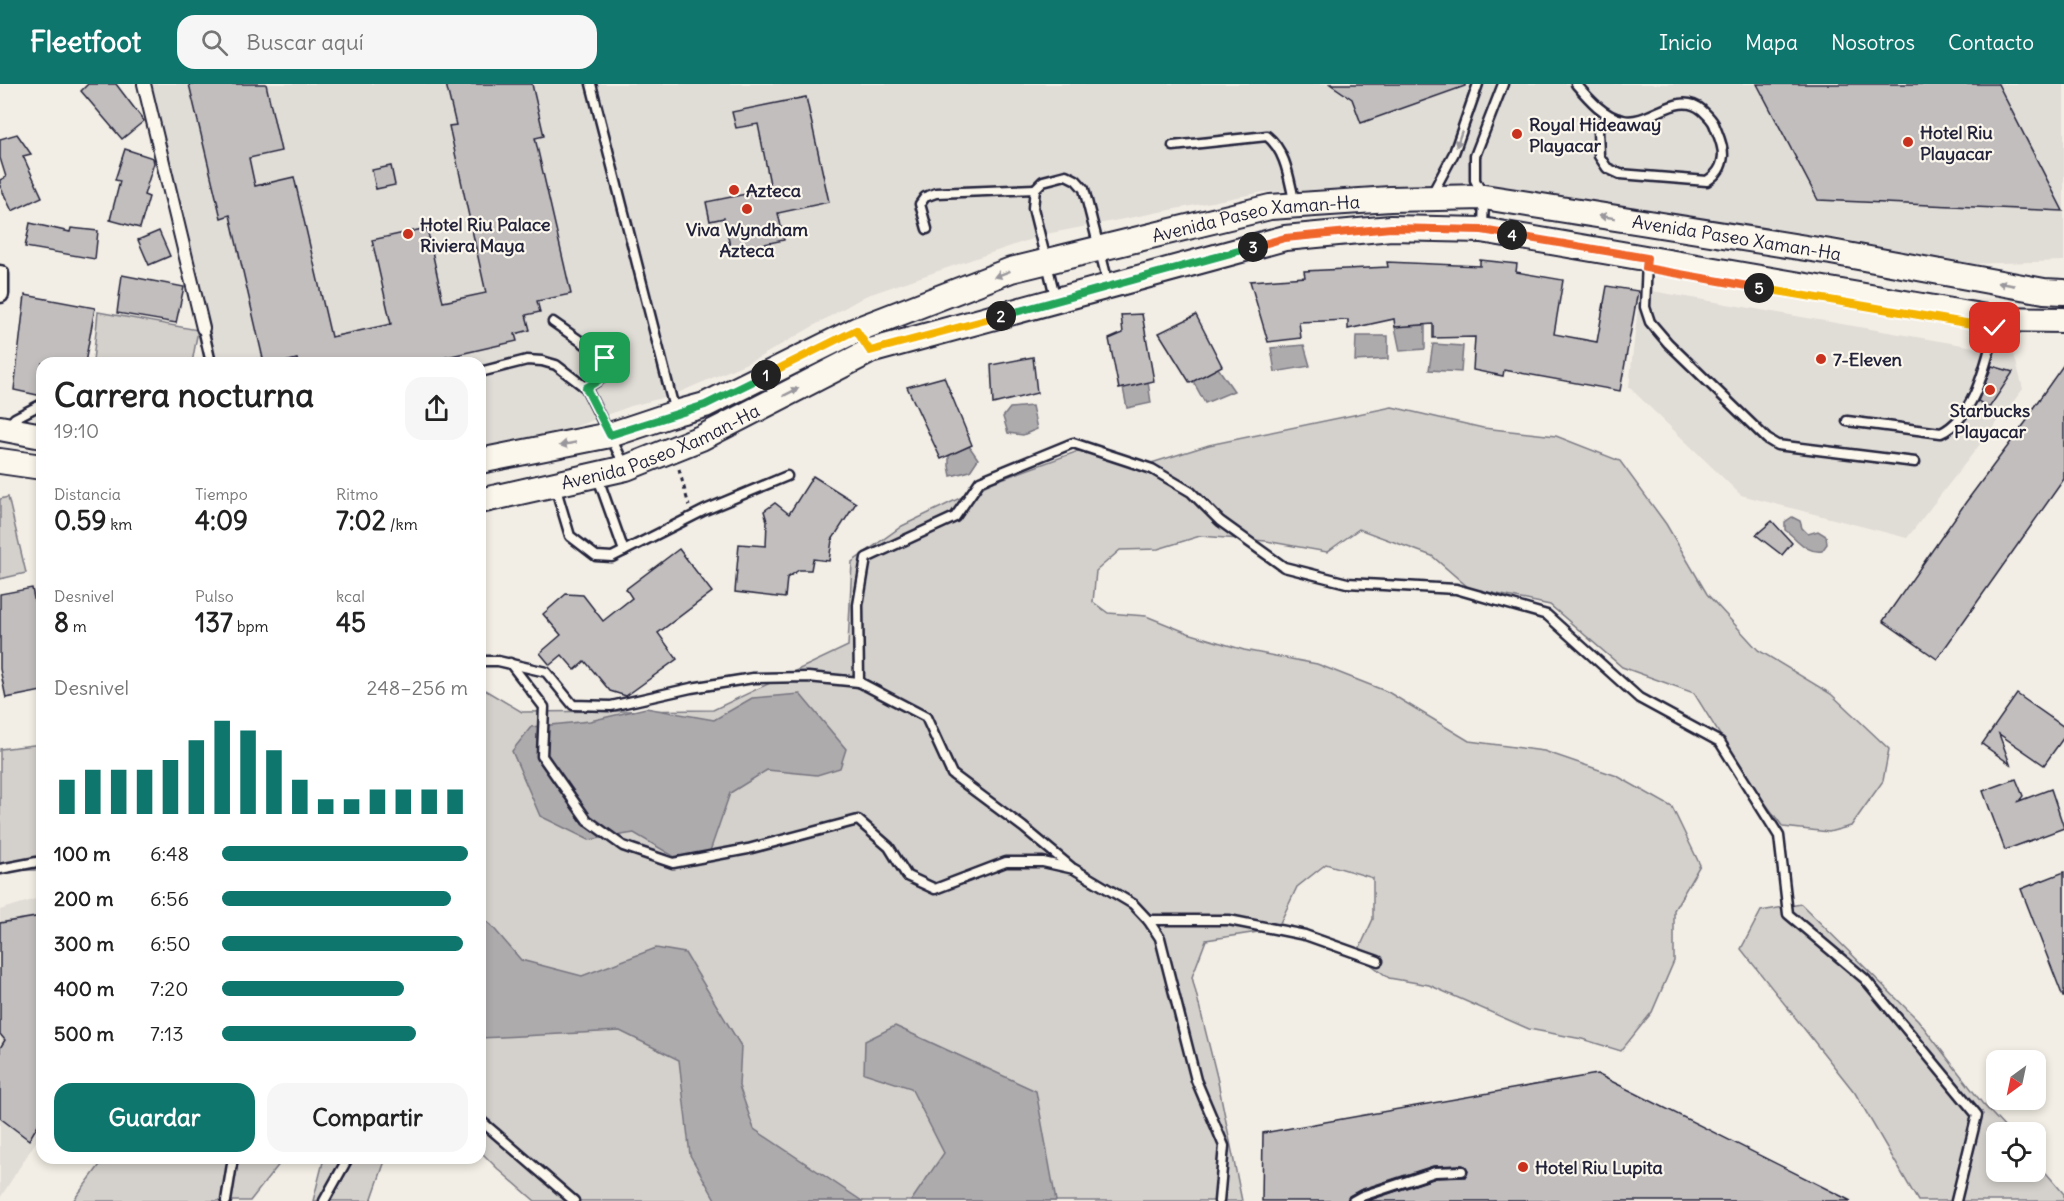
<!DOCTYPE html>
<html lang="es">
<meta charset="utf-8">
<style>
:root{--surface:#fff;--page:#f6f6f6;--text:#222;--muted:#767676;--accent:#0f766e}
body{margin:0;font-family:Delius,sans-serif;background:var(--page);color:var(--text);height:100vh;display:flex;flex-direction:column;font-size:22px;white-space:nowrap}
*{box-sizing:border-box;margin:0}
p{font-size:20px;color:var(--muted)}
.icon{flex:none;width:33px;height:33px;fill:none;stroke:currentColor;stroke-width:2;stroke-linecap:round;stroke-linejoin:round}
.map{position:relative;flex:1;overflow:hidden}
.sheet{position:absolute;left:36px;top:273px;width:450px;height:807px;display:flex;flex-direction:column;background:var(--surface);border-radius:18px;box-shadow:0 3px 9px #0003}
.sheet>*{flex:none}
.needle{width:39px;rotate:213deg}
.fabs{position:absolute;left:1986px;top:966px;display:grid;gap:12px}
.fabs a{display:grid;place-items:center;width:60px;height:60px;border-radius:12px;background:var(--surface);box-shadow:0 3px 9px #0003;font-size:30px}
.pin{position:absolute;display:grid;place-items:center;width:51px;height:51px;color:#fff;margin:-26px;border-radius:12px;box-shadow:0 3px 9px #0006}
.km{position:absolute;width:30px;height:30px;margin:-15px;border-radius:50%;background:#222;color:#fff;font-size:16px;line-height:30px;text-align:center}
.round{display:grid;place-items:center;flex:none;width:63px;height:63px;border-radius:18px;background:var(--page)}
.overview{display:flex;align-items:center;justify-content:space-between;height:102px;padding:0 18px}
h1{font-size:33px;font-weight:700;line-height:45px}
.metrics{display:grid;grid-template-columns:repeat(3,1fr);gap:9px;height:102px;padding:6px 18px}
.metrics div{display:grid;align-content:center}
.metrics b{font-size:26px;font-weight:700}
.metrics small{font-size:16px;font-weight:400}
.metrics p{font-size:16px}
.chart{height:168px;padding:12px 18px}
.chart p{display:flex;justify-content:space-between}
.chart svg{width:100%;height:108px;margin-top:6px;stroke:var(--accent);stroke-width:6}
.button{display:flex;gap:12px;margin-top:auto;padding:12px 18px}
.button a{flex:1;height:69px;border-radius:18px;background:var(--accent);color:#fff;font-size:24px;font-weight:700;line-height:69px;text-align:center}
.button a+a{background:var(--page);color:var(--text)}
ul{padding:0 18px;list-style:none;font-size:20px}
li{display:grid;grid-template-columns:96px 72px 1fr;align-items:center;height:45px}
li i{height:15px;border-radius:8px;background:var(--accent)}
header{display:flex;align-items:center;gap:36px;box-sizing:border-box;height:84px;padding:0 30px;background:var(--accent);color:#fff}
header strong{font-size:28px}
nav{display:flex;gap:33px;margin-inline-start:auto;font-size:21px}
.search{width:420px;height:54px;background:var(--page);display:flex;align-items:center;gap:15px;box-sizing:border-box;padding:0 21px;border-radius:18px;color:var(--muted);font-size:22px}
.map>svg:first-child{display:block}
.built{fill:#e0dcd6}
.green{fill:#d4d1cc;stroke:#7b7a84;stroke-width:1.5}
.water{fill:#aeabad;stroke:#76747f;stroke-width:1.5}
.building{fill:#c2bebe;stroke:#22223b;stroke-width:1.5}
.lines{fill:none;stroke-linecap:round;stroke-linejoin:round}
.service-casing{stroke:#22223b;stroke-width:13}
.pedestrian-casing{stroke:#22223b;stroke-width:16}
.minor-casing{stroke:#22223b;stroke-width:21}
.secondary-casing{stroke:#22223b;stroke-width:28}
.path{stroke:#22223b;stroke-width:3;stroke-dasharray:4.5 4.5;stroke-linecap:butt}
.service{stroke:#fbf7ec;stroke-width:8}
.pedestrian{stroke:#fbf7ec;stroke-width:12}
.minor{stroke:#fbf7ec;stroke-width:16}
.secondary{stroke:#fbf7ec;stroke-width:24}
.oneway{fill:#99979c}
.split-1-casing{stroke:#fff;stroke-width:12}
.split-2-casing{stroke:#fff;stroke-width:12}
.split-3-casing{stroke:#fff;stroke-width:12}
.split-4-casing{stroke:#fff;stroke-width:12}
.split-5-casing{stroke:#fff;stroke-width:12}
.split-6-casing{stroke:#fff;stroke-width:12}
.split-1{stroke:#22a559;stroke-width:8}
.split-2{stroke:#f5b400;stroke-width:8}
.split-3{stroke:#22a559;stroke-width:8}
.split-4{stroke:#f0652b;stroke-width:8}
.split-5{stroke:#f0652b;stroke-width:8}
.split-6{stroke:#f5b400;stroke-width:8}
.poi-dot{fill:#c8321e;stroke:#fbf7ec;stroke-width:2}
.labels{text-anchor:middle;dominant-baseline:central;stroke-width:4.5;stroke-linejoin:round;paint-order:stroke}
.poi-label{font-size:18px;font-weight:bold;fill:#22223b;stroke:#fbf7ec;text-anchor:start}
.street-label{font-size:18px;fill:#22223b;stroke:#fbf7ec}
</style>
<header>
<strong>Fleetfoot</strong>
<div class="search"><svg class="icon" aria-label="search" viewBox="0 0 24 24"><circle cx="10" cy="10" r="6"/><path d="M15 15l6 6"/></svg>Buscar aquí</div>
<nav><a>Inicio</a><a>Mapa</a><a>Nosotros</a><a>Contacto</a></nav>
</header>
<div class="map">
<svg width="2064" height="1117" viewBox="0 0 2064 1117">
<rect width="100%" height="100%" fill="#f2eee5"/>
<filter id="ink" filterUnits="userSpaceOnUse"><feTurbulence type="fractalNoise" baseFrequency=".0167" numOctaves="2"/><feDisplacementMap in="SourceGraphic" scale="12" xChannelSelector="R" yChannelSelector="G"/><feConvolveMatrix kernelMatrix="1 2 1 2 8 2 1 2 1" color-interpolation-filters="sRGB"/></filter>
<g filter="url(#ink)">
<g class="built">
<path d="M142 0H2064V177L1966 180 1837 154 1490 103 1428 101 1263 108 1046 150 865 212 758 274 673 311 631 322 555 350 480 364V279H215Z"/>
<path d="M1640 205 2014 270 2023 305 1907 454 1741 411 1629 303Z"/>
<path d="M42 813V1048L0 1114V826Z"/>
</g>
<g class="green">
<path d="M98 228 198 246 192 279H108L93 277Z"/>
<path d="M1392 323 1483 344 1556 352 1620 377 1666 440 1707 510 1758 566 1831 610 1889 665 1883 697 1851 742 1829 748 1783 743 1748 696 1694 609 1622 583 1550 521 1469 504 1432 472 1359 445 1327 468 1266 457 1200 452 1158 465 1120 466 1096 487 1093 518 1108 529 1146 532 1188 549 1244 566 1317 580 1388 608 1469 657 1544 667 1617 692 1672 723 1700 781 1674 826V877L1652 928 1621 967 1582 955 1529 945 1429 901 1389 894 1357 870 1373 835V794L1326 780 1297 803 1280 839 1258 848 1206 856 1192 893 1217 993 1242 1117H535L498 1085 480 1067V603L522 628 713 626 848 562 852 478 902 442 993 398 1084 365 1145 381 1209 361Z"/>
<path d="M8 413 26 489 0 495V415Z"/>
<path d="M42 660V786H0V665Z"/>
<path d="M1801 820 1918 936 1982 1019 2009 1048H1996V1088H2036V1077L2064 1110V1117H1918L1855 1009 1741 865 1761 827Z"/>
<path d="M105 1074H284L250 1117H73Z"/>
<path d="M324 1074H386L371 1117H313Z"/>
</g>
<g class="water">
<path d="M1425 241V265L1400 267 1395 243Z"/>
<path d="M1356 252H1388V275L1355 277Z"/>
<path d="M1433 260 1463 262 1461 288 1429 286Z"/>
<path d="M1304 261 1310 282 1275 288 1271 264Z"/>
<path d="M1218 284 1234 307 1205 319 1193 297Z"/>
<path d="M1148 298 1151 319 1127 324 1123 304Z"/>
<path d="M1032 322 1037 345 1023 351 1008 349 1003 333 1010 324Z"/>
<path d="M969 362 978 375 970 387 951 392 949 382V371Z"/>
<path d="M1792 433 1800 437 1802 444 1808 450 1818 447 1826 452 1827 460 1822 467C1805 469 1798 455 1785 446V438Z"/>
<path d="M800 610 846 665 840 684 817 691 767 686 730 709 708 773 685 779 634 749 589 756 540 732 512 667 531 643 590 637 646 624 714 636 752 614Z"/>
<path d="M480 833 491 841 521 876 582 892 656 864 685 869 741 962 739 1002 754 1045 862 1117H716L690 1071 679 976 620 947 480 954Z"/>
<path d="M895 942 1036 1007 1056 1117H911L944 1069 911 1004 864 989 865 957Z"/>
</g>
<g class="building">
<path d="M88 0H116L144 37 122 55 81 7Z"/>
<path d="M189 0H266L281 67 249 74 255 102 294 93 331 253 391 240 372 156 427 144 443 218 486 209 449 42 456 41 446 0H532L544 52 535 54 571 210 537 217 540 228 526 231 530 246 515 250 517 257 421 279H298L297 275 281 279H264L230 131 221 134Z"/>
<path d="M1330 0H1465V2L1361 39 1352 15Z"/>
<path d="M1757 0H1998L2063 127 1818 116Z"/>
<path d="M806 13 829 118 778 129 784 156 731 167 724 134 710 137 706 118 771 105 758 40 736 44 732 28Z"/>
<path d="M17 50 31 70 23 72 42 113 12 127 0 102V96L6 93 0 74V55Z"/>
<path d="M125 65 153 74 154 79 144 111 149 113 140 144 110 136 120 97 115 96Z"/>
<path d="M391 82 395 101 376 105 372 86Z"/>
<path d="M30 139 70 148 71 144 98 147 95 175 25 163Z"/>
<path d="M159 147 170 172 149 181 138 156Z"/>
<path d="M1480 176 1517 180 1516 188 1563 196 1554 250 1597 258 1607 202 1638 207 1620 307 1504 286 1503 292 1473 286 1475 253 1433 254V240L1395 243 1394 235 1348 245V236L1299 238 1301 254 1268 258 1250 197 1305 193 1304 187 1388 183 1387 178 1480 182Z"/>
<path d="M122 191 184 203 176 239 117 229Z"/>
<path d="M25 211 95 224 85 279H42V312L14 306Z"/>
<path d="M1142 230 1154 297 1119 305 1109 255 1123 249 1121 231Z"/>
<path d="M1196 231 1222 282 1190 299 1159 249Z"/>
<path d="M1033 273 1037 309 993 320 991 281Z"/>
<path d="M2064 280V395L1937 575 1883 537 1966 418 2028 335 2026 334Z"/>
<path d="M1992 282 2013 288 1989 324 1978 317Z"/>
<path d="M944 293 972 361 941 375 907 303Z"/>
<path d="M813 392 856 419 832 456 829 477 813 475 811 486H799L787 494 785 514 735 508 739 460 766 462 767 437 764 427 775 419 789 430Z"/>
<path d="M1772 437 1792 459 1782 471 1756 451Z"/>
<path d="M679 465 712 508 658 549 677 575 626 612 610 607 585 577 575 586 562 571 550 581 540 569 561 551 543 530 566 510 583 511 603 537 632 514 626 505Z"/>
<path d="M32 504 42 556V607L6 614 0 585V510Z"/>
<path d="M2017 610 2064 643V653L2044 681 1999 650 2010 680 1982 660Z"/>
<path d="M2016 695 2023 712 2019 717 2051 705 2064 744 2005 766 1983 707Z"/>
<path d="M2064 788V913H2063L2021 805Z"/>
<path d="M42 832V1034L29 1056 0 1034V964L5 956 0 950V839Z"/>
<path d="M1597 990 1851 1117H1367L1436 1094 1465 1093 1468 1086 1465 1082 1462 1081 1433 1082 1360 1106 1349 1112 1347 1117H1262L1263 1049Z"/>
</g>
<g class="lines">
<g class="service-casing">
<g id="service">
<path d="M591 0 675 328"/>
<path d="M1576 0C1588 14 1604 33 1623 36 1650 42 1677 5 1702 26 1707 31 1711 34 1714 40 1718 51 1723 60 1723 71 1722 84 1717 90 1707 97L1620 90 1607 84 1599 72 1598 46 1608 31"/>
<path d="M1173 62 1267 52C1287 68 1289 97 1295 120"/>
<path d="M1432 110 1454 69 1478 0"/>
<path d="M1483 143 1484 113 1475 96V72L1503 0"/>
<path d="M927 145 920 120 925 113 936 109 1035 105"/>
<path d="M1647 178 1645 223 1650 238 1668 259 1767 355 1777 361 1915 378"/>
<path d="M1056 216 1033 124 1035 105 1043 97 1066 91 1076 96 1084 105 1108 199"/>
<path d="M553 238 605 274 608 283 605 292 586 304"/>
<path d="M203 244 211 279"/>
<path d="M480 288 527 276 542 277 556 281 586 304 625 382"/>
<path d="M1847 337 1941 349C1977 332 1987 273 1997 238"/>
<path d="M8 342 15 334 42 320"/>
<path d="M598 394 624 467"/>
<path d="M555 402 570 452 596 472 612 473 705 426 787 392"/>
<path d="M480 577H498L546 588 573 621 611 622 691 604 753 594 808 593 859 598 858 521 866 474 955 433 980 397 1073 359 1152 385 1191 408 1220 437 1284 483 1347 499 1456 505 1547 531 1639 614 1720 658 1779 752 1788 830 1865 895 1977 1031 1956 1117"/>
<path d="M510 579 544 623 542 672 587 736 623 762 673 779 748 765 858 736 889 763 907 792 935 805 1006 778H1043L1074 785 1133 820 1148 836 1160 854 1196 996 1224 1062 1219 1117"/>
<path d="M859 598 926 633 952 690 1023 743 1071 783"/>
<path d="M0 785 42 777"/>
<path d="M1148 836H1229L1305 851 1378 877"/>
<path d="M480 1036 574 1117"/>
<path d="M226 1117 233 1074"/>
<path d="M324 1117 348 1074"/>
<path d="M1353 1117 1362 1112 1435 1088 1462 1087"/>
</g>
</g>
<g class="pedestrian-casing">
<path id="pedestrian" d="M144 0 203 244"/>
</g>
<g class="minor-casing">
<path id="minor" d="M0 190V210"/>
</g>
<g class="secondary-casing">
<g id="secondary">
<path d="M0 344 42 352"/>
<path d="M0 377 42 383"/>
<path id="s1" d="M480 377 610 351 676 329 705 321 856 246 1011 186 1270 123 1390 115 1484 113 1831 168 2044 207 2064 208"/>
<path id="s2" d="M480 417 626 384 701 354 870 267 1285 154 1391 144 1482 146 1998 235 2064 236"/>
</g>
</g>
<path class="path" d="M679 385 689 422"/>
<use href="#service" class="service"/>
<use href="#pedestrian" class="pedestrian"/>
<use href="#minor" class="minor"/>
<use href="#secondary" class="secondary"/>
</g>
<defs><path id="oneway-solid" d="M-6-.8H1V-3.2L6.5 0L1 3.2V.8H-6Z" transform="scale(1.5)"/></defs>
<g class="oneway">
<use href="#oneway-solid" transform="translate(1459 55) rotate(109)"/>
<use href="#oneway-solid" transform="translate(1607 133) rotate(-171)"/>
<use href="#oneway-solid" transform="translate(1002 190) rotate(159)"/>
<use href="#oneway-solid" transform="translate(2006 200) rotate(-169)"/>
<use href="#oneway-solid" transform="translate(791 308) rotate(-27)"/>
<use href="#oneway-solid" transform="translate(568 360) rotate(169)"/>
</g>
</g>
<g class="lines" filter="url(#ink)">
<g class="split-1-casing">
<path id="split-1" d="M605 274 608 283 605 292 586 304 610 351 705 321 766 291"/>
</g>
<g class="split-2-casing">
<path id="split-2" d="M766 291 856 246 870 267 1001 232"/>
</g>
<g class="split-3-casing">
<path id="split-3" d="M1001 232 1253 163"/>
</g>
<g class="split-4-casing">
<path id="split-4" d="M1253 163 1285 154 1391 144 1482 146 1512 151"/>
</g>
<g class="split-5-casing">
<path id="split-5" d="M1512 151 1647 174 1646 184 1759 204"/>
</g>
<g class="split-6-casing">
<path id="split-6" d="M1759 204 1995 244"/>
</g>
<use href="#split-1" class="split-1"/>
<use href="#split-2" class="split-2"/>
<use href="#split-3" class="split-3"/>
<use href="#split-4" class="split-4"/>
<use href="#split-5" class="split-5"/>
<use href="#split-6" class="split-6"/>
</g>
<g class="poi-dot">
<circle cx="1517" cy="50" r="6"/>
<circle cx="1908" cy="58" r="6"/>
<circle cx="734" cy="106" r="6"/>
<circle cx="747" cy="125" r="6"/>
<circle cx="408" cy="150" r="6"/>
<circle cx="1821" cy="275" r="6"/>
<circle cx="1990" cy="306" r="6"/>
<circle cx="1523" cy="1083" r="6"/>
</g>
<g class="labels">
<g class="poi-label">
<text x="1529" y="40">Royal Hideaway<tspan x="1529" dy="21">Playacar</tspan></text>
<text x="1920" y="48">Hotel Riu<tspan x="1920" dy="21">Playacar</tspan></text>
<text x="746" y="106">Azteca</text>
<text x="420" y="140">Hotel Riu Palace<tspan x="420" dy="21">Riviera Maya</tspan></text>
<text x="747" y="145" text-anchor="middle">Viva Wyndham<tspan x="747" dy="21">Azteca</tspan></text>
<text x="1833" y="275">7-Eleven</text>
<text x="1990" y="326" text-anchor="middle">Starbucks<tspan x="1990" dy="21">Playacar</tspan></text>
<text x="1535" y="1083">Hotel Riu Lupita</text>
</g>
<g class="street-label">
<text stroke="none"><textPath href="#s1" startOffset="818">Avenida Paseo Xaman-Ha</textPath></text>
<text stroke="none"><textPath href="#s1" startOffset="1304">Avenida Paseo Xaman-Ha</textPath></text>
<text stroke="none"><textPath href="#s2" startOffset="189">Avenida Paseo Xaman-Ha</textPath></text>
</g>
</g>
</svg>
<div class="fabs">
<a><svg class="needle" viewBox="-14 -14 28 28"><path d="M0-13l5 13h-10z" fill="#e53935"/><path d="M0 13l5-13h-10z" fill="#767676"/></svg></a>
<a><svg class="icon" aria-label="locate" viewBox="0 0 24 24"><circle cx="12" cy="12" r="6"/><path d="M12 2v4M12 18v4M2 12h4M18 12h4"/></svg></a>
</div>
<div class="pin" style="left:605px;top:274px;background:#1e9e55"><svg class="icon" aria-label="arrive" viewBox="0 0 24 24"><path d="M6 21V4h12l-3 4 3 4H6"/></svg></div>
<div class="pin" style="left:1995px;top:244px;background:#d93025"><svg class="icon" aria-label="check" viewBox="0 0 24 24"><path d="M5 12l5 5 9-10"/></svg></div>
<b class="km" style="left:766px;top:291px">1</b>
<b class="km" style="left:1001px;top:232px">2</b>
<b class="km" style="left:1253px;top:163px">3</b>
<b class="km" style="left:1512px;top:151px">4</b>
<b class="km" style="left:1759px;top:204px">5</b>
<section class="sheet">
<div class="overview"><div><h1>Carrera nocturna</h1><p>19:10</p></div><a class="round"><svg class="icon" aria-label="share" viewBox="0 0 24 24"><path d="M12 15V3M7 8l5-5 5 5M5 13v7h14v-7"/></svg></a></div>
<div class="metrics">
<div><p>Distancia</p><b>0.59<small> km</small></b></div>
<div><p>Tiempo</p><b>4:09</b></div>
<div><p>Ritmo</p><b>7:02<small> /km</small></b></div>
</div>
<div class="metrics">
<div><p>Desnivel</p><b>8<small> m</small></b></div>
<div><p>Pulso</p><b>137<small> bpm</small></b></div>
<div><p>kcal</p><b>45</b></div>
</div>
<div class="chart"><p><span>Desnivel</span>248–256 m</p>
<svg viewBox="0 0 160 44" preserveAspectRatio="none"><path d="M5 44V30M15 44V26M25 44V26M35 44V26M45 44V22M55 44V14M65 44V6M75 44V10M85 44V18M95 44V30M105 44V38M115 44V38M125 44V34M135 44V34M145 44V34M155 44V34"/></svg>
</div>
<ul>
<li><b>100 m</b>6:48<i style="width:100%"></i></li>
<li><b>200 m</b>6:56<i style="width:93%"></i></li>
<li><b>300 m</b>6:50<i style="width:98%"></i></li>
<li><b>400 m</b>7:20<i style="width:74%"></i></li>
<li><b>500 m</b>7:13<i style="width:79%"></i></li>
</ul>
<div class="button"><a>Guardar</a><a>Compartir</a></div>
</section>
</div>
